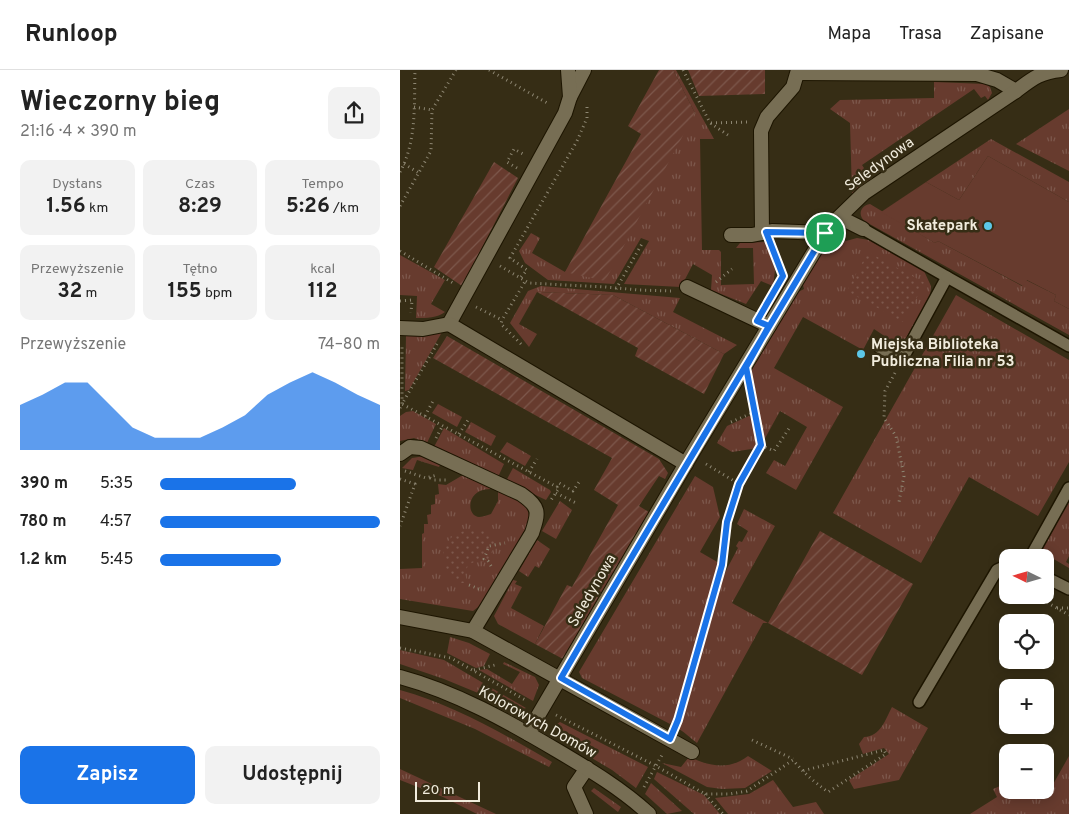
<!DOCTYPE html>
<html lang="pl">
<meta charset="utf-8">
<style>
:root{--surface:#fff;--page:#f2f2f2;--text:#222;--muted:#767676;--line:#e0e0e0;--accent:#1a73e8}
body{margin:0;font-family:Overpass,sans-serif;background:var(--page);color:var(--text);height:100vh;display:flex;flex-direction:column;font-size:19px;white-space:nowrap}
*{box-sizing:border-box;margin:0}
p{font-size:16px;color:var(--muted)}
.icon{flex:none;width:28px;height:28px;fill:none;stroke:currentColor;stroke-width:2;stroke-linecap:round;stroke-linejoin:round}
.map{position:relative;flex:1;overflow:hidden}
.side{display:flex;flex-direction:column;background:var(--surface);width:400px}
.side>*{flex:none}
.needle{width:32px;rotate:275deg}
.controls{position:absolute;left:599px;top:479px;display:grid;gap:10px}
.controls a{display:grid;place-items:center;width:55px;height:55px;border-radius:10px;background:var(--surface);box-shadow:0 2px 12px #0003;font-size:25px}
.scale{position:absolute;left:15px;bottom:12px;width:65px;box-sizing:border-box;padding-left:5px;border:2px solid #f1ecdd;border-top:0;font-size:14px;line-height:18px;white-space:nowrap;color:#f1ecdd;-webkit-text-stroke:4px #362d15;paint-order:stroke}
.pin{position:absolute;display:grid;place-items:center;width:42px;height:42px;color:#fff;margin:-21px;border:2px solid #fff;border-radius:50%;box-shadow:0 1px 5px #0007}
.round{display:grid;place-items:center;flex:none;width:52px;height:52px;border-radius:10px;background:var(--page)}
.headline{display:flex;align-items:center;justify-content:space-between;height:85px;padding:0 20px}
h1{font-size:28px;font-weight:700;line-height:38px}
.figures{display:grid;grid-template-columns:repeat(3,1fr);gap:8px;height:85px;padding:5px 20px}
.figures div{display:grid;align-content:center;border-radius:10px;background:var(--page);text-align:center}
.figures b{font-size:21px;font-weight:700}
.figures small{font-size:14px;font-weight:400}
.figures p{font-size:14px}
.chart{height:140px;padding:10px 20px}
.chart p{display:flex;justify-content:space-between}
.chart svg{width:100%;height:90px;margin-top:5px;fill:var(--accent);opacity:.7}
.cta{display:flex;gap:10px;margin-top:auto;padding:10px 20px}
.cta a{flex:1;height:58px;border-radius:10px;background:var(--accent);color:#fff;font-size:20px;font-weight:700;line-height:58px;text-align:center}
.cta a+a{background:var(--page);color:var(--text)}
ul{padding:0 20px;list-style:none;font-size:16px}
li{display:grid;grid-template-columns:80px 60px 1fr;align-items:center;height:38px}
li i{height:12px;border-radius:6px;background:var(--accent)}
header{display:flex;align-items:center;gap:30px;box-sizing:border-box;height:70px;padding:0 25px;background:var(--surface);border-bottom:1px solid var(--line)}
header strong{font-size:24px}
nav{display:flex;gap:28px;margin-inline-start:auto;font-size:18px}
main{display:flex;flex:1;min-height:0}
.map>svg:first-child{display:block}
.grass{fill:url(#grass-tufts)}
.park{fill:url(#park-dots)}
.garden{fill:url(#garden-furrows)}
.pitch{fill:#673b2e}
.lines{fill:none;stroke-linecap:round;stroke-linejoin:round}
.service-casing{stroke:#1d1500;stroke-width:14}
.pedestrian-casing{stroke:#1d1500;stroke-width:16}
.minor-casing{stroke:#1d1500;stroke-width:16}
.tertiary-casing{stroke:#1d1500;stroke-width:16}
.path{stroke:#8e8773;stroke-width:3;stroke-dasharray:1 4;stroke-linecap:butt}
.service{stroke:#776e54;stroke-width:11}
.pedestrian{stroke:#776e54;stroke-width:14}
.minor{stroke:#776e54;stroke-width:14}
.tertiary{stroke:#776e54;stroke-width:14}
.route-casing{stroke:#fff;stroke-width:10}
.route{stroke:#1a73e8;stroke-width:6}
.poi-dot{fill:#5cc7e8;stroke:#362d15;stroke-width:2}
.labels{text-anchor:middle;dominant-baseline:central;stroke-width:5;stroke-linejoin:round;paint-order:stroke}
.street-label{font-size:15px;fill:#f1ecdd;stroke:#362d15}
.poi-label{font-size:15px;font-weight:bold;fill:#f1ecdd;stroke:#362d15;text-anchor:end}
</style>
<header>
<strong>Runloop</strong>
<nav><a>Mapa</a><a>Trasa</a><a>Zapisane</a></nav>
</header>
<main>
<section class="side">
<div class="headline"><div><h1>Wieczorny bieg</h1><p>21:16 · 4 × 390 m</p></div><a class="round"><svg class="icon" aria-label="share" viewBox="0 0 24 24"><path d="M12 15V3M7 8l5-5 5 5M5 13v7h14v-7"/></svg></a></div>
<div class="figures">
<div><p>Dystans</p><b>1.56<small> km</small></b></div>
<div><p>Czas</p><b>8:29</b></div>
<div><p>Tempo</p><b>5:26<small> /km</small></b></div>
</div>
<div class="figures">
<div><p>Przewyższenie</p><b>32<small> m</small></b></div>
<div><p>Tętno</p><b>155<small> bpm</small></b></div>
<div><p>kcal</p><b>112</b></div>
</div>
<div class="chart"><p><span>Przewyższenie</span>74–80 m</p>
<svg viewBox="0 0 160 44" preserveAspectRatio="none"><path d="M0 44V22L10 17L20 11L30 11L40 22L50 33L60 38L70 38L80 38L90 33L100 27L110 17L120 11L130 6L140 11L150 17L160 22V44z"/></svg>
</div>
<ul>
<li><b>390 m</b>5:35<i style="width:62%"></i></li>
<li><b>780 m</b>4:57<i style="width:100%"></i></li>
<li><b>1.2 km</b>5:45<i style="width:55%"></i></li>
</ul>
<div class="cta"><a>Zapisz</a><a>Udostępnij</a></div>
</section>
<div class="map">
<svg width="669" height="744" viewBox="0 0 669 744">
<defs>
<pattern id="grass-tufts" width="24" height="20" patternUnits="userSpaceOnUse" patternTransform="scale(1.25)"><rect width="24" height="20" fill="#673b2e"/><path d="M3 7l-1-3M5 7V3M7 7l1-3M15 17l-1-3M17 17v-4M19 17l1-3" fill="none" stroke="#7d584c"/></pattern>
<pattern id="park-dots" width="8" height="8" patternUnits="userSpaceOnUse" patternTransform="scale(1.25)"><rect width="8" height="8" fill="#673b2e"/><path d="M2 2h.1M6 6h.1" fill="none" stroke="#7d584c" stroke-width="1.8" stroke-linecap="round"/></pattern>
<pattern id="garden-furrows" width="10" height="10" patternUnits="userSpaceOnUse" patternTransform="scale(1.25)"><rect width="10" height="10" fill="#673b2e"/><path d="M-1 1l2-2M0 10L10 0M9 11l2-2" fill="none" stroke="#7d584c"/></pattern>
</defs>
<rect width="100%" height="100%" fill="#362d15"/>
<g class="grass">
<path d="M273 0H276L314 69H300L302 180H319L321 182V215L354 214 353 178H336L340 173 366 172 375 200 373 216 361 211 346 234 311 220 312 205 293 194 281 217 224 214 249 171 241 168 214 214 148 210 125 193 119 181 131 163 140 168 132 183 165 202 295 43Z"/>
<path d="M534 12 586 14 590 17 592 23 588 30 585 26 581 28 574 19 462 95 471 109 452 124 450 53 430 39 440 30 534 28Z"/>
<path d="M669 39V101L616 74Z"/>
<path d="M591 69 669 112V132L588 86 559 130 526 112Z"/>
<path d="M470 134 535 173 538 171 622 216 626 210 656 225 654 231 669 239V265L466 152C457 146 460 136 470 134Z"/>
<path d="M457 168 469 170 524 201 531 216 530 226 501 277 474 259 463 280 403 247 374 298 443 337 396 420 366 403 374 390 385 396 407 357 380 341 363 372 348 306 398 222 404 219 403 215 427 173 431 175Z"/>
<path d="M0 185 45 210 31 234 45 242C37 248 27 248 16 248L17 226 0 225Z"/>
<path d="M141 216 280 228 273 242 337 275 324 284 213 225 137 222 119 254 137 264 129 277 110 253 128 221Z"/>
<path d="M556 225 669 290V392L638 446 569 407 521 493 433 443Z"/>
<path d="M42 262 9 320 5 321 6 265Z"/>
<path d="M38 334 62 347 57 357 32 343Z"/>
<path d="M13 341 36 354 27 373 14 368 0 371V346L6 342Z"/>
<path d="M349 346 351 347 358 378 332 382 317 373 327 356Z"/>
<path d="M71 352 96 366 91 376 65 362Z"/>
<path d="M44 358 104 394 98 407 34 377Z"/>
<path d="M107 372 131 386 125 396 100 382Z"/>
<path d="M25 386 41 393 39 397 17 390 13 400 2 398 12 388Z"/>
<path d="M113 398 150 420 151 422 146 430 106 411Z"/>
<path d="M63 405 90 416V419C66 419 66 446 79 447 82 447 87 445 91 444L98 431V420L126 434 129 446 127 457 89 524 82 534 73 541 0 529V499L22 498V464L24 463V454H28L27 445 31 444V435L35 434V425L39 424 38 414 46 415Z"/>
<path d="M295 406 313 417 320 447 300 482 319 493 276 647 270 654 182 608 179 602Z"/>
<path d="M160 431 172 440 156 469 142 461Z"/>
<path d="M669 431V486L666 492 669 494V498L640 481Z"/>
<path d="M344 439 375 456 332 533 368 553H363L297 673C290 668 286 663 279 659L322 508 338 478 336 476 339 471 342 472 348 461 337 454Z"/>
<path d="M137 470 150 479 139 498 135 496 128 507 119 501Z"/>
<path d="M113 510 117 511 115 514 122 517 111 538 144 556 135 574 98 554 94 546Z"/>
<path d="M50 567 69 573 90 584 84 596 76 598 47 583Z"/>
<path d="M0 580 44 590 126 638 118 642 108 640 78 623 44 609 0 594Z"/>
<path d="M104 592 135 607 139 615 133 631 79 600 87 599 112 614 120 602 103 594Z"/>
<path d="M0 620C54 635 104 664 152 692L149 697 75 659 0 628Z"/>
<path d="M492 637 528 658 499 710 454 719 449 710 489 684 484 678 463 684 459 674 464 667C481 666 485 650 492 637Z"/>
<path d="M160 652 248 697 236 718 212 700 163 671 154 656Z"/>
<path d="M348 686 372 701 345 718 322 719 307 717 262 693 281 697 289 687C310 696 328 701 348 686Z"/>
<path d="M669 686V744H570L597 727 593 719 607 713 608 720H638L647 725Z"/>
<path d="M0 699 96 744H77L43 727 0 710Z"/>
<path d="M257 702 304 725 320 744H294L254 709Z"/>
<path d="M373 710 393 737 416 732 424 744H328L315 728 349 724Z"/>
<path d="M251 713 282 741 267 744 245 724Z"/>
<path d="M194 718 221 737 218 742 191 721Z"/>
</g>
<g class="park">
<path d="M468 182 525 213 503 252 447 221Z"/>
<path d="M72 459 84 460 97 470 87 493 78 490 68 495 65 504 68 513H56C35 490 40 464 72 459Z"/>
</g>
<g class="garden">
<path d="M259 0H273L295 43 205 211 165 202 241 64 228 56Z"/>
<path d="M288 0H365V24L299 26Z"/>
<path d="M94 92 118 108 62 216 34 197Z"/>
<path d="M137 222 213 225 324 284 304 324 235 286 238 278Z"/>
<path d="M47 266 259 389 268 403 265 409 259 406 239 436 252 444 167 586 163 589 135 574 167 515 172 517 218 435 194 420 212 388 33 288Z"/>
<path d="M420 461 513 514 462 605 368 553Z"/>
</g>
<path class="pitch" d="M588 86 669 132V239L654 231 656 225 627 210 623 216 538 171 535 173 481 142 526 112 559 130Z"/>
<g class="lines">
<g class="service-casing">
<g id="service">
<path d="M463 159 547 207 504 286 500 288 480 278"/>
<path d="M547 207 669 276"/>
<path d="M630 488 669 418"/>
<path d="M645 507 669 519"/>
<path d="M519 632 597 500 608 495"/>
</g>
</g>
<g class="pedestrian-casing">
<g id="pedestrian">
<path d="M362 162 361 61 367 47 393 17 398 0"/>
<path d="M0 384 10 377 21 378 121 424C140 437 139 442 132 463L73 561"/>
</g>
</g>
<g class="minor-casing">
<g id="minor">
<path d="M398 3 577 4 597 10 616 21"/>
<path d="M170 27 184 0"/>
<path d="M438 150 447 151 463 159"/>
<path d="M331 165H352L372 161 425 163"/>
<path d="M287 217 369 256"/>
<path d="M49 254 165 43 170 27 168 0"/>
<path d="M0 258 23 259 49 254 286 394"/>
<path d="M0 547 73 561 292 682"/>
<path d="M129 664 139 644 291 385 429 157 464 123 616 21C632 9 640 2 661 0"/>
<path d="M186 744 174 717 187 698"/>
</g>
</g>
<g class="tertiary-casing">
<path id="tertiary" d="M0 607C56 622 109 652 158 681 190 700 222 719 249 744"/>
</g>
<g class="path">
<path d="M89 0 149 34"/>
<path d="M283 0 310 53 328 65"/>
<path d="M14 37 32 40"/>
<path d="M311 53 347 52"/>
<path d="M4 94 19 103"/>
<path d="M117 98 107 92 114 79 123 84"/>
<path d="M0 102C17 71 14 34 15 0"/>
<path d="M0 136 31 81 32 40 56 0"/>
<path d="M373 178 382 203"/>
<path d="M0 181 53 213"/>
<path d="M100 196 129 213 205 217 239 220 271 221"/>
<path d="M121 207 127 200 110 188 177 71 187 48V37"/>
<path d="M316 212 332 199"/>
<path d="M216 219 243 172"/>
<path d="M0 231 12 230 11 243"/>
<path d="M76 237 102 250"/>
<path d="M37 274 2 334 159 418 151 430"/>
<path d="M121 274 101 254 102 250 126 210"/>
<path d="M495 303 485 321 484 348 496 366 504 406 499 432"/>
<path d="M0 338 2 334V274"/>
<path d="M25 346 33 331"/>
<path d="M331 352 355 342"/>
<path d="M59 364 68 350"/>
<path d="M36 368 43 355"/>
<path d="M361 375 374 381 390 357"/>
<path d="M306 394 339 414"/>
<path d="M5 401 26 408 37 405"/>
<path d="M129 402 137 389"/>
<path d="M30 408 34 410H46"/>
<path d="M0 409 15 414 0 456"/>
<path d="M157 417 159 413 173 421 179 412"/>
<path d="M156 423 176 433"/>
<path d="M91 496 88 491 84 489 89 476 105 473"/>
<path d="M69 515 79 519"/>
<path d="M634 525 669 545"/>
<path d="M657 538H669"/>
<path d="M0 578 51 588 127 631"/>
<path d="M74 600 95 595"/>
<path d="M156 645 256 696 305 724H330L347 721 393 690C405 704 413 711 428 722L486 684 484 680 402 701"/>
<path d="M276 655 323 495 327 452 339 414 361 375 351 321"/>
<path d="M352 670 393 689"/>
<path d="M244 717 262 685"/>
<path d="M305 724 323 744"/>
</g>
<use href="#service" class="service"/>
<use href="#pedestrian" class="pedestrian"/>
<use href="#minor" class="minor"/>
<use href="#tertiary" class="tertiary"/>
</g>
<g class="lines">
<g class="route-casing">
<path id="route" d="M425 163C337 311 247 459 161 608L270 669 278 650 322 495 327 452 339 414 361 375 346 297 369 256 357 251 383 206 366 162 425 163"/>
</g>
<use href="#route" class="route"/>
</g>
<g class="poi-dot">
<circle cx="588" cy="156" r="5"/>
<circle cx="461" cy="284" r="5"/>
</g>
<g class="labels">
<g class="street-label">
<text transform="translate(480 95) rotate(-36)">Seledynowa</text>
<text transform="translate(193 521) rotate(-60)">Seledynowa</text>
<text transform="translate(137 653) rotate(29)">Kolorowych Domów</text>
</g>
<g class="poi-label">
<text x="578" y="156">Skatepark</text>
<text x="471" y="275" text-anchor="start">Miejska Biblioteka<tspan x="471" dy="17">Publiczna Filia nr 53</tspan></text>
</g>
</g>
</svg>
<div class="controls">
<a><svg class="needle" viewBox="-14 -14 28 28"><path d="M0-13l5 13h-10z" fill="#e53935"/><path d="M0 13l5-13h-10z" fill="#767676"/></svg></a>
<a><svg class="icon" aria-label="locate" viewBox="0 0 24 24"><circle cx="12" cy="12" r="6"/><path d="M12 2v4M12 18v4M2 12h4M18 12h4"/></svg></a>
<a>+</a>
<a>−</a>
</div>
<div class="scale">20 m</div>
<div class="pin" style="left:425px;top:163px;background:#1e9e55"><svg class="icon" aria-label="arrive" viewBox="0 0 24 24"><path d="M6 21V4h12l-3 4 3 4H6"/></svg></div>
</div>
</main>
